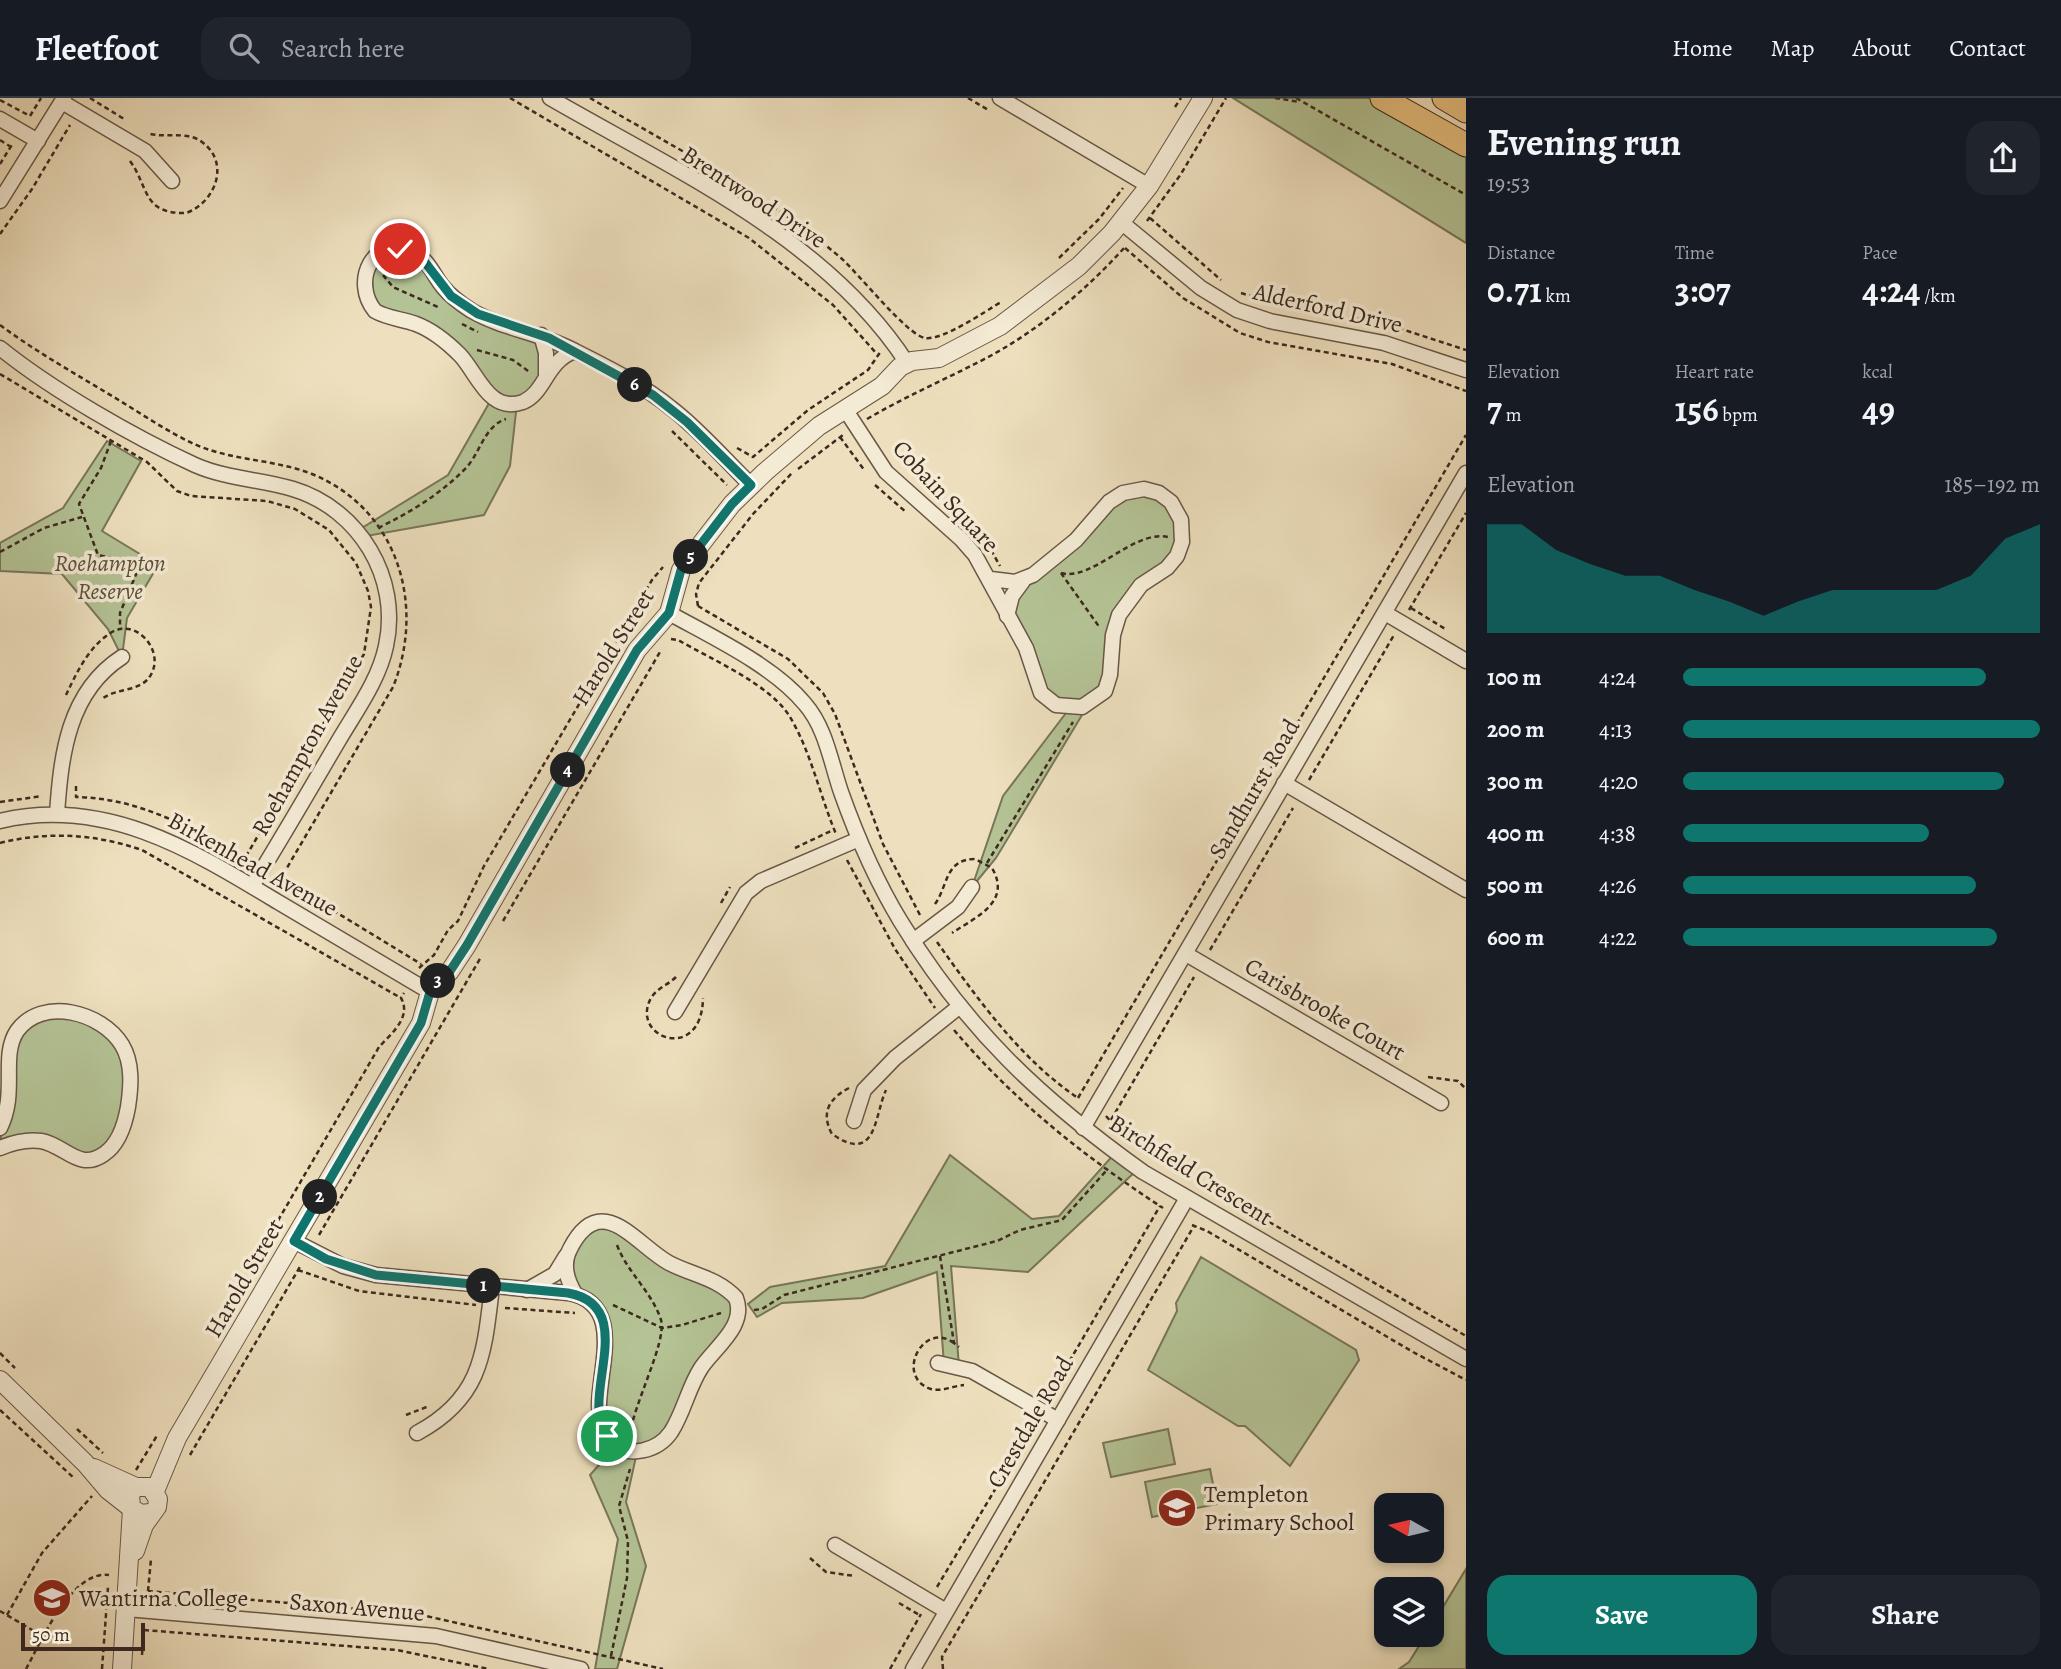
<!DOCTYPE html>
<meta charset="utf-8">
<style>
:root{--surface:#171b24;--page:#20242c;--text:#f1f3f6;--muted:#9ea1a6;--line:#363941;--accent:#0f766e}
body{margin:0;font-family:Alegreya,serif;background:var(--page);color:var(--text);height:100vh;display:flex;flex-direction:column;font-size:26px;white-space:nowrap}
*{box-sizing:border-box;margin:0}
p{font-size:23px;color:var(--muted)}
.icon{flex:none;width:38px;height:38px;fill:none;stroke:currentColor;stroke-width:2;stroke-linecap:round;stroke-linejoin:round}
.map{position:relative;flex:1;overflow:hidden}
.side{display:flex;flex-direction:column;background:var(--surface);width:595px}
.side>*{flex:none}
.needle{width:46px;rotate:278deg}
.controls{position:absolute;left:1374px;top:1395px;display:grid;gap:14px}
.controls a{display:grid;place-items:center;width:70px;height:70px;border-radius:14px;background:var(--surface);box-shadow:0 4px 10px #0003;font-size:35px}
.scale{position:absolute;left:21px;bottom:18px;width:124px;box-sizing:border-box;padding-left:7px;border:4px solid #3d291f;border-top:0;font-size:19px;line-height:24px;white-space:nowrap;color:#3d291f;-webkit-text-stroke:5px #f4ebd5;paint-order:stroke}
.pin{position:absolute;display:grid;place-items:center;width:60px;height:60px;color:#fff;margin:-30px;border:4px solid #fff;border-radius:50%;box-shadow:0 2px 7px #0007}
.km{position:absolute;width:35px;height:35px;margin:-18px;border-radius:50%;background:#222;color:#fff;font-size:19px;line-height:35px;text-align:center}
.round{display:grid;place-items:center;flex:none;width:74px;height:74px;border-radius:21px;background:var(--page)}
.overview{display:flex;align-items:center;justify-content:space-between;height:119px;padding:0 21px}
h1{font-size:38px;font-weight:600;line-height:52px}
.stats{display:grid;grid-template-columns:repeat(3,1fr);gap:10px;height:119px;padding:7px 21px}
.stats div{display:grid;align-content:center}
.stats b{font-size:35px;font-weight:600}
.stats small{font-size:19px;font-weight:400}
.stats p{font-size:19px}
.chart{height:196px;padding:14px 21px}
.chart p{display:flex;justify-content:space-between}
.chart svg{width:100%;height:126px;margin-top:7px;fill:var(--accent);opacity:.7}
.action{display:flex;gap:14px;margin-top:auto;padding:14px 21px}
.action a{flex:1;height:80px;border-radius:21px;background:var(--accent);color:#fff;font-size:28px;font-weight:600;line-height:80px;text-align:center}
.action a+a{background:var(--page);color:var(--text)}
ul{padding:0 21px;list-style:none;font-size:23px}
li{display:grid;grid-template-columns:112px 84px 1fr;align-items:center;height:52px}
li i{height:18px;border-radius:9px;background:var(--accent)}
header{display:flex;align-items:center;gap:42px;box-sizing:border-box;height:98px;padding:0 35px;background:var(--surface);border-bottom:2px solid var(--line)}
header strong{font-size:33px}
nav{display:flex;gap:38px;margin-inline-start:auto;font-size:24px}
.search{width:490px;height:63px;background:var(--page);display:flex;align-items:center;gap:18px;box-sizing:border-box;padding:0 24px;border-radius:21px;color:var(--muted);font-size:26px}
main{display:flex;flex:1;min-height:0}
.map>svg:first-child{display:block}
.green{fill:#b4c395;stroke:#78765a;stroke-width:2}
.lines{fill:none;stroke-linecap:round;stroke-linejoin:round}
.minor-casing{stroke:#695747;stroke-width:17}
.tertiary-casing{stroke:#695747;stroke-width:20}
.primary-casing{stroke:#3d291f;stroke-width:25}
.path{stroke:#3d291f;stroke-width:2.5;stroke-dasharray:5 3.5;stroke-linecap:butt}
.minor{stroke:#f4ebd5;stroke-width:14}
.tertiary{stroke:#f4ebd5;stroke-width:18}
.primary{stroke:#e7c07f;stroke-width:23}
.route-casing{stroke:#fff;stroke-width:14}
.route{stroke:#0f766e;stroke-width:9}
.labels{text-anchor:middle;dominant-baseline:central;stroke-width:7;stroke-linejoin:round;paint-order:stroke}
.street-label{font-size:24px;fill:#3d291f;stroke:#f4ebd5}
.park-label{font-size:24px;font-style:italic;fill:#5b503c;stroke:#f4ebd5}
.poi-label{font-size:24px;fill:#3d291f;stroke:#f4ebd5;text-anchor:start}
</style>
<header>
<strong>Fleetfoot</strong>
<div class="search"><svg class="icon" aria-label="search" viewBox="0 0 24 24"><circle cx="10" cy="10" r="6"/><path d="M15 15l6 6"/></svg>Search here</div>
<nav><a>Home</a><a>Map</a><a>About</a><a>Contact</a></nav>
</header>
<main>
<div class="map">
<svg width="1466" height="1571" viewBox="0 0 1466 1571">
<rect width="100%" height="100%" fill="#eee0be"/>
<filter id="stains"><feTurbulence type="fractalNoise" baseFrequency=".00286" numOctaves="4"/><feColorMatrix values="0 0 0 0 .2 0 0 0 0 .09 0 0 0 0 .02 0 0 0 .5 -.17"/></filter>
<radialGradient id="worn" r=".72"><stop offset=".6" stop-color="#630" stop-opacity="0"/><stop offset="1" stop-color="#630" stop-opacity=".3"/></radialGradient>
<g class="green">
<path d="M1233 0H1378L1466 51V145Z"/>
<path d="M408 152 451 198 541 237 546 276 517 305 510 368 484 417 361 439 357 433 448 377 492 300 446 245 375 213 370 163Z"/>
<path d="M107 343 141 363 102 433 158 467 127 520 122 559 108 531 62 476 0 473V445L63 410Z"/>
<path d="M1123 395 1166 399 1182 444 1124 508 1110 577 1088 607 996 760 972 789 1003 698 1069 611 1050 604 1009 505Z"/>
<path d="M77 916 126 954 125 1024 94 1061 52 1047 0 1050 8 960 28 922Z"/>
<path d="M1115 1055 1138 1071 1028 1174 951 1168 959 1268 944 1266 937 1174 863 1200 782 1205 757 1219 748 1206 770 1189 885 1168 950 1057 1032 1121 1059 1118Z"/>
<path d="M597 1124 655 1156 714 1183 738 1213 676 1325 637 1354 626 1404 646 1468 617 1571H595L618 1441 590 1377 615 1349 600 1319 604 1227 571 1187 566 1165Z"/>
<path d="M1201 1159 1356 1252 1359 1262 1290 1368 1245 1328H1238L1148 1272 1177 1213 1176 1205Z"/>
<path d="M1168 1331 1175 1366 1111 1379 1103 1345Z"/>
<path d="M1210 1371 1217 1406 1152 1419 1145 1384Z"/>
<path d="M1466 1471V1571H1399L1409 1564 1426 1537 1432 1536V1527Z"/>
</g>
<g class="lines">
<g class="minor-casing">
<g id="minor">
<path d="M550 0C676 73 826 140 907 265"/>
<path d="M1000 0 1149 88"/>
<path d="M62 4 145 53 172 83"/>
<path d="M0 21 38 43"/>
<path d="M0 103 64 0"/>
<path d="M1121 124 1201 190 1237 212 1270 223 1384 245 1466 272"/>
<path d="M541 237 546 255V276"/>
<path d="M0 250C52 292 134 339 195 367 227 381 260 381 293 391 359 411 401 480 386 548 379 582 356 613 339 642 310 691 282 740 252 788"/>
<path d="M575 253C546 263 545 295 523 304 489 316 478 276 460 257 447 244 432 232 416 226 402 221 387 220 375 213 351 184 373 136 412 154 428 160 433 177 443 189 451 199 461 206 472 213 503 231 542 235 575 253 607 269 643 287 671 310 700 332 725 362 751 387"/>
<path d="M845 311 886 374 961 441 975 457 1026 550 1041 595 1056 607 1082 609 1105 593 1110 577 1113 537 1119 517 1141 487 1167 470 1177 458 1182 444 1181 422 1171 404 1159 395 1144 391 1123 395 1109 404 1076 442 1033 477 1015 484 991 481"/>
<path d="M669 515C712 539 774 568 805 606 826 630 831 665 841 694 857 739 876 783 901 824 967 932 1041 1001 1143 1074L1466 1261"/>
<path d="M1385 515 1466 563"/>
<path d="M1007 518 1012 498 1023 483"/>
<path d="M1284 685 1466 792"/>
<path d="M57 716C61 657 68 594 122 559"/>
<path d="M0 723C105 698 192 752 278 804 329 834 379 864 430 894"/>
<path d="M913 843 958 809 972 789"/>
<path d="M1186 856 1441 1005"/>
<path d="M675 914 746 795 761 783 859 741"/>
<path d="M854 1023 864 992 895 960 960 908"/>
<path d="M0 1030C18 994 0 959 17 933 42 898 102 914 122 947 133 965 131 989 128 1009 125 1026 119 1046 104 1056 79 1074 65 1047 41 1043 26 1041 14 1044 0 1050"/>
<path d="M1083 1030 1466 375"/>
<path d="M294 1143 343 1168 376 1177 568 1195C625 1205 599 1269 599 1308 599 1321 605 1332 610 1344 628 1361 658 1353 671 1334 684 1314 688 1290 701 1270 714 1250 747 1228 736 1200 718 1180 692 1177 669 1165 636 1147 601 1090 570 1151 562 1166 567 1183 576 1197"/>
<path d="M527 1192 555 1176 566 1158"/>
<path d="M938 1265 972 1273 1058 1322"/>
<path d="M417 1335C482 1300 484 1256 492 1189"/>
<path d="M835 1447 946 1513"/>
<path d="M127 1511 436 1538 581 1571"/>
<path d="M913 1571 1187 1100"/>
</g>
</g>
<g class="tertiary-casing">
<g id="tertiary">
<path d="M0 1282 85 1365 108 1392 131 1410"/>
<path d="M94 1370 136 1389"/>
<path d="M155 1393 177 1340 421 925 430 894 450 873 467 847 637 552 669 515 681 472 732 406 765 374 819 328 882 288 900 269 912 263 939 260 1000 228 1079 168 1112 135 1149 88 1203 0"/>
<path d="M135 1453 144 1427 157 1409 158 1401 150 1389H136L130 1396 131 1410 141 1416 150 1415"/>
<path d="M122 1571 132 1411"/>
</g>
</g>
<g class="primary-casing">
<g id="primary">
<path d="M1382 0 1466 47"/>
<path d="M1444 0 1466 13"/>
</g>
</g>
<g class="path">
<path d="M90 0 124 21"/>
<path d="M510 0 749 140 833 207 877 256"/>
<path d="M590 0C675 50 766 96 841 160 859 176 907 237 925 240 942 243 986 213 1001 204"/>
<path d="M968 0 990 13"/>
<path d="M1275 0 1300 4"/>
<path d="M1296 0 1466 97"/>
<path d="M0 2 30 18"/>
<path d="M1175 9 1181 0"/>
<path d="M30 18 41 0"/>
<path d="M0 42 11 49"/>
<path d="M130 63C149 89 142 116 186 115 215 105 231 65 202 44 186 32 165 41 147 35"/>
<path d="M0 66 13 45"/>
<path d="M1150 120 1221 182"/>
<path d="M1147 123 1181 76 1226 0"/>
<path d="M0 136 32 91 70 27"/>
<path d="M1125 150 1183 200 1240 235 1268 244 1392 266 1466 293"/>
<path d="M1059 160 1099 121 1123 90"/>
<path d="M383 177 393 189 440 210"/>
<path d="M1241 195 1274 205 1386 226 1466 252"/>
<path d="M462 226 478 234"/>
<path d="M0 227C35 253 74 275 112 298 139 314 166 333 194 346 232 363 274 361 312 376 398 411 426 507 393 589L281 780"/>
<path d="M477 252 513 262 531 275"/>
<path d="M0 276 147 364 177 393 191 398 267 403 295 411 329 432 356 465 368 493 371 509 364 556 245 760"/>
<path d="M867 321C908 297 951 279 992 257 1041 230 1087 191 1125 149"/>
<path d="M672 333 727 387"/>
<path d="M840 339 865 373"/>
<path d="M111 343 101 370 79 406 98 457 129 464 137 474 120 515V531"/>
<path d="M737 350 753 359 808 312 868 272 881 253"/>
<path d="M798 371 843 337"/>
<path d="M875 387 907 415"/>
<path d="M945 404 986 444"/>
<path d="M378 430C411 414 439 397 465 371 480 356 484 328 506 321"/>
<path d="M991 452 1000 468"/>
<path d="M0 454 44 430 82 419"/>
<path d="M1061 475C1092 484 1134 431 1168 439"/>
<path d="M1061 475 1100 530"/>
<path d="M698 508 788 561 823 595 835 616 883 746 921 819"/>
<path d="M698 508 696 496 699 485 753 416 792 375"/>
<path d="M1411 510 1447 532"/>
<path d="M1409 512 1466 415"/>
<path d="M671 541 678 542C711 561 771 587 790 619 811 654 820 698 836 736"/>
<path d="M66 597C76 576 88 550 109 536 136 516 170 557 147 582 136 593 116 591 103 600"/>
<path d="M1309 682 1394 537"/>
<path d="M76 688V699C141 700 195 732 250 763"/>
<path d="M0 704 42 698"/>
<path d="M0 745C48 733 95 736 142 752L401 900"/>
<path d="M795 750 833 732"/>
<path d="M847 762 895 851 935 910"/>
<path d="M987 765 1073 624"/>
<path d="M275 777 421 866"/>
<path d="M721 805 730 789"/>
<path d="M935 806C948 788 945 761 975 761L992 770C1012 804 976 819 952 835"/>
<path d="M503 823 660 554"/>
<path d="M937 844C977 900 1020 961 1078 1000"/>
<path d="M1210 852 1293 710"/>
<path d="M419 870 434 857 448 832 458 823 484 768 652 482 663 469"/>
<path d="M676 879C668 887 657 890 651 900 629 940 702 966 703 900"/>
<path d="M954 932C1015 1004 1085 1059 1163 1110"/>
<path d="M1428 979 1458 983 1466 991"/>
<path d="M849 990C830 1000 820 1014 832 1036 877 1067 874 1018 886 992"/>
<path d="M1078 1000 1466 337"/>
<path d="M1106 1018 1119 1033 1183 1074 1466 1238"/>
<path d="M1111 1022 1194 879"/>
<path d="M1192 1127 1207 1133 1413 1254 1466 1282"/>
<path d="M319 1137 481 859"/>
<path d="M617 1147C627 1174 652 1194 661 1222 667 1244 633 1307 630 1337"/>
<path d="M940 1158 954 1245 959 1249"/>
<path d="M260 1161 276 1126 379 949C391 936 412 919 401 900L404 895"/>
<path d="M298 1172 359 1193 476 1207"/>
<path d="M613 1207 662 1230 682 1227 721 1215"/>
<path d="M505 1210 575 1215"/>
<path d="M754 1212 762 1211 784 1197 997 1143 1020 1132 1062 1122 1106 1073"/>
<path d="M216 1237 243 1191"/>
<path d="M954 1245C923 1222 894 1279 931 1291 941 1294 953 1288 964 1287"/>
<path d="M0 1255 15 1270"/>
<path d="M1048 1300 1160 1108"/>
<path d="M0 1312 75 1381"/>
<path d="M406 1317 429 1308"/>
<path d="M77 1331 103 1355"/>
<path d="M190 1357 301 1167"/>
<path d="M136 1372 158 1336"/>
<path d="M810 1460 826 1474 855 1478"/>
<path d="M937 1489 1034 1326"/>
<path d="M148 1493 417 1516 663 1571"/>
<path d="M148 1493 151 1461"/>
<path d="M899 1505 921 1518"/>
<path d="M0 1513 44 1539"/>
<path d="M7 1517 42 1455 92 1398"/>
<path d="M144 1532 397 1552 489 1571"/>
<path d="M142 1557 144 1533"/>
<path d="M611 1558 627 1480 628 1443 619 1408 630 1371"/>
<path d="M26 1571C41 1544 71 1472 109 1477"/>
<path d="M102 1571 108 1489"/>
<path d="M890 1571 921 1516"/>
<path d="M943 1571 942 1559 1194 1128"/>
</g>
<use href="#minor" class="minor"/>
<use href="#tertiary" class="tertiary"/>
<use href="#primary" class="primary"/>
</g>
<g class="lines">
<g class="route-casing">
<path id="route" d="M400 151 421 159 451 198 478 216 549 240 653 297 687 324 751 387 732 406 681 472 669 515 637 552 467 847 450 873 430 894 421 925 294 1143 326 1161 376 1177 568 1195C629 1206 596 1273 599 1312 600 1321 604 1330 607 1338"/>
</g>
<use href="#route" class="route"/>
</g>
<defs>
<g id="school-disc" transform="scale(2.0125)"><circle r="9.5" fill="#8f2418" stroke="#f4ebd5"/><path d="M0-5L7-2L0 1L-7-2ZM-4 1L0 2.5L4 1V4Q0 6-4 4Z" fill="#fff"/></g>
</defs>
<g fill-rule="evenodd">
<use href="#school-disc" x="1177" y="1410"/>
<use href="#school-disc" x="52" y="1500"/>
</g>
<g class="labels">
<g class="street-label">
<text transform="translate(754 99) rotate(33)">Brentwood Drive</text>
<text transform="translate(1328 210) rotate(13)">Alderford Drive</text>
<text transform="translate(946 398) rotate(47)">Cobain Square</text>
<text transform="translate(613 549) rotate(-58)">Harold Street</text>
<text transform="translate(307 647) rotate(-61)">Roehampton Avenue</text>
<text transform="translate(1254 691) rotate(-60)">Sandhurst Road</text>
<text transform="translate(253 766) rotate(29)">Birkenhead Avenue</text>
<text transform="translate(1325 911) rotate(30)">Carisbrooke Court</text>
<text transform="translate(1191 1072) rotate(32)">Birchfield Crescent</text>
<text transform="translate(244 1180) rotate(-60)">Harold Street</text>
<text transform="translate(1030 1324) rotate(-60)">Crestdale Road</text>
<text transform="translate(357 1509) rotate(5)">Saxon Avenue</text>
</g>
<g class="park-label">
<text x="110" y="465">Roehampton<tspan x="110" dy="28">Reserve</tspan></text>
</g>
<g class="poi-label">
<text x="1204" y="1396">Templeton<tspan x="1204" dy="28">Primary School</tspan></text>
<text x="79" y="1500">Wantirna College</text>
</g>
</g>
<rect width="100%" height="100%" filter="url(#stains)"/>
<rect width="100%" height="100%" fill="url(#worn)"/>
</svg>
<div class="controls">
<a><svg class="needle" viewBox="-14 -14 28 28"><path d="M0-13l5 13h-10z" fill="#e53935"/><path d="M0 13l5-13h-10z" fill="#9ea1a6"/></svg></a>
<a><svg class="icon" aria-label="layers" viewBox="0 0 24 24"><path d="M12 4l9 5-9 5-9-5zM3 14l9 5 9-5"/></svg></a>
</div>
<div class="scale">50 m</div>
<div class="pin" style="left:607px;top:1338px;background:#1e9e55"><svg class="icon" aria-label="arrive" viewBox="0 0 24 24"><path d="M6 21V4h12l-3 4 3 4H6"/></svg></div>
<div class="pin" style="left:400px;top:151px;background:#d93025"><svg class="icon" aria-label="check" viewBox="0 0 24 24"><path d="M5 12l5 5 9-10"/></svg></div>
<b class="km" style="left:484px;top:1188px">1</b>
<b class="km" style="left:320px;top:1099px">2</b>
<b class="km" style="left:438px;top:883px">3</b>
<b class="km" style="left:568px;top:672px">4</b>
<b class="km" style="left:691px;top:459px">5</b>
<b class="km" style="left:635px;top:287px">6</b>
</div>
<section class="side">
<div class="overview"><div><h1>Evening run</h1><p>19:53</p></div><a class="round"><svg class="icon" aria-label="share" viewBox="0 0 24 24"><path d="M12 15V3M7 8l5-5 5 5M5 13v7h14v-7"/></svg></a></div>
<div class="stats">
<div><p>Distance</p><b>0.71<small> km</small></b></div>
<div><p>Time</p><b>3:07</b></div>
<div><p>Pace</p><b>4:24<small> /km</small></b></div>
</div>
<div class="stats">
<div><p>Elevation</p><b>7<small> m</small></b></div>
<div><p>Heart rate</p><b>156<small> bpm</small></b></div>
<div><p>kcal</p><b>49</b></div>
</div>
<div class="chart"><p><span>Elevation</span>185–192 m</p>
<svg viewBox="0 0 160 44" preserveAspectRatio="none"><path d="M0 44V6L10 6L20 15L30 20L40 24L50 24L60 29L70 33L80 38L90 33L100 29L110 29L120 29L130 29L140 24L150 11L160 6V44z"/></svg>
</div>
<ul>
<li><b>100 m</b>4:24<i style="width:85%"></i></li>
<li><b>200 m</b>4:13<i style="width:100%"></i></li>
<li><b>300 m</b>4:20<i style="width:90%"></i></li>
<li><b>400 m</b>4:38<i style="width:69%"></i></li>
<li><b>500 m</b>4:26<i style="width:82%"></i></li>
<li><b>600 m</b>4:22<i style="width:88%"></i></li>
</ul>
<div class="action"><a>Save</a><a>Share</a></div>
</section>
</main>
